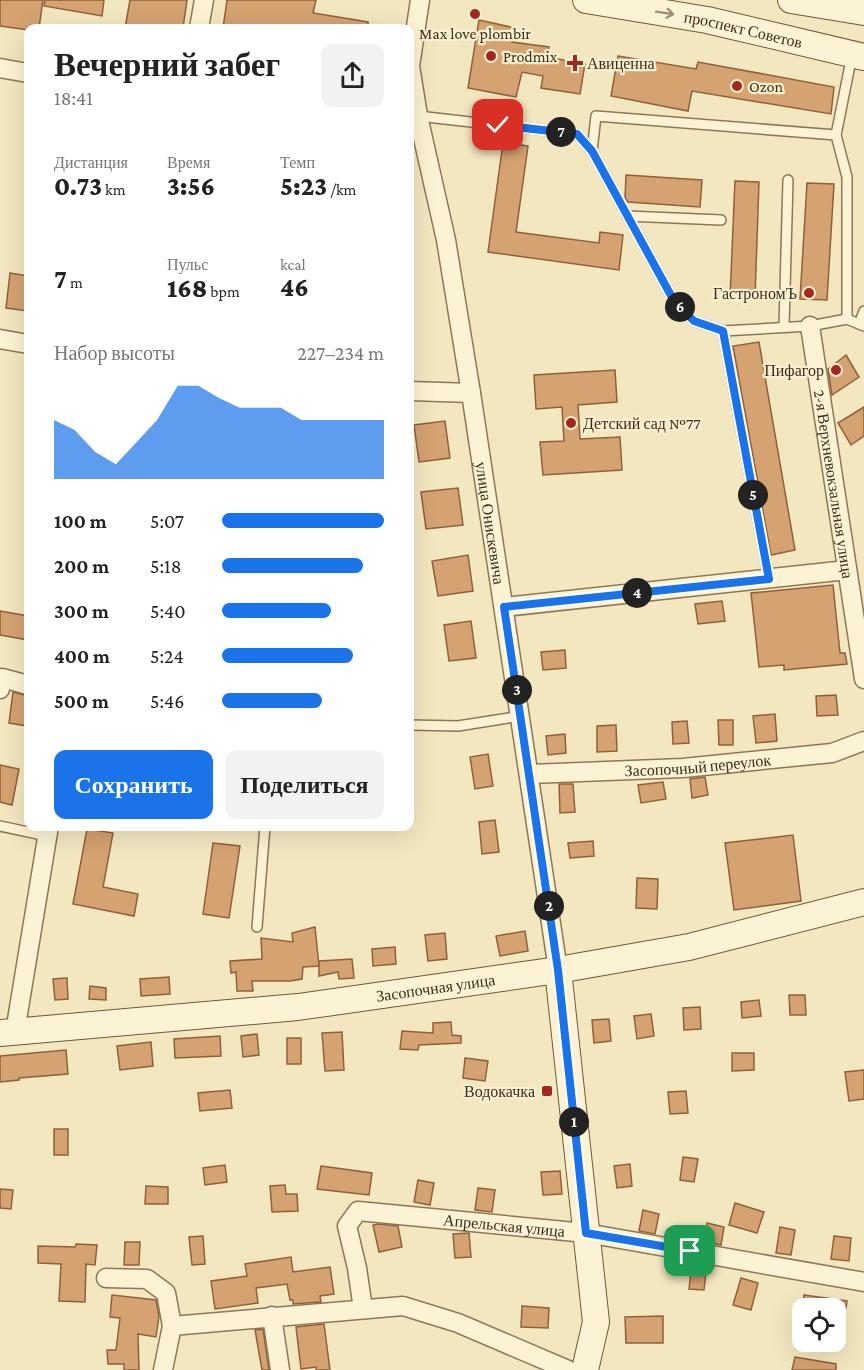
<!DOCTYPE html>
<html lang="ru">
<meta charset="utf-8">
<style>
:root{--surface:#fff;--page:#f2f2f2;--text:#222;--muted:#767676;--accent:#1a73e8}
body{margin:0;font-family:"Crimson Pro",serif;background:var(--page);color:var(--text);height:100vh;display:flex;flex-direction:column;font-size:22px;white-space:nowrap}
*{box-sizing:border-box;margin:0}
p{font-size:20px;color:var(--muted)}
.icon{flex:none;width:33px;height:33px;fill:none;stroke:currentColor;stroke-width:2;stroke-linecap:round;stroke-linejoin:round}
.map{position:relative;flex:1;overflow:hidden}
.drawer{position:absolute;left:24px;top:24px;width:390px;height:807px;display:flex;flex-direction:column;background:var(--surface);border-radius:12px;box-shadow:0 6px 24px #0002}
.drawer>*{flex:none}
.buttons{position:absolute;left:792px;top:1298px;display:grid;gap:12px}
.buttons a{display:grid;place-items:center;width:54px;height:54px;border-radius:12px;background:var(--surface);box-shadow:0 6px 24px #0002;font-size:30px}
.pin{position:absolute;display:grid;place-items:center;width:51px;height:51px;color:#fff;margin:-26px;border-radius:12px;box-shadow:0 3px 9px #0006}
.km{position:absolute;width:30px;height:30px;margin:-15px;border-radius:50%;background:#222;color:#fff;font-size:16px;line-height:30px;text-align:center}
.round{display:grid;place-items:center;flex:none;width:63px;height:63px;border-radius:12px;background:var(--page)}
.overview{display:flex;align-items:center;justify-content:space-between;height:102px;padding:0 30px}
h1{font-size:33px;font-weight:800;line-height:45px}
.stats{display:grid;grid-template-columns:repeat(3,1fr);gap:9px;height:102px;padding:6px 30px}
.stats div{display:grid;align-content:center}
.stats b{font-size:26px;font-weight:800}
.stats small{font-size:16px;font-weight:400}
.stats p{font-size:16px}
.chart{height:168px;padding:12px 30px}
.chart p{display:flex;justify-content:space-between}
.chart svg{width:100%;height:108px;margin-top:6px;fill:var(--accent);opacity:.7}
.cta{display:flex;gap:12px;margin-top:auto;padding:12px 30px}
.cta a{flex:1;height:69px;border-radius:12px;background:var(--accent);color:#fff;font-size:24px;font-weight:800;line-height:69px;text-align:center}
.cta a+a{background:var(--page);color:var(--text)}
ul{padding:0 30px;list-style:none;font-size:20px}
li{display:grid;grid-template-columns:96px 72px 1fr;align-items:center;height:45px}
li i{height:15px;border-radius:8px;background:var(--accent)}
.map>svg:first-child{display:block}
.building{fill:#d5a271;stroke:#906139;stroke-width:1.5}
.lines{fill:none;stroke-linecap:round;stroke-linejoin:round}
.lane-casing{stroke:#8e7756;stroke-width:12}
.street-casing{stroke:#8e7756;stroke-width:21}
.secondary-casing{stroke:#705839;stroke-width:28}
.lane{stroke:#fcf3d4;stroke-width:9}
.street{stroke:#fcf3d4;stroke-width:18}
.secondary{stroke:#fcf3d4;stroke-width:26}
.oneway{stroke:#9c9078}
.route-casing{stroke:#fff;stroke-width:12}
.route{stroke:#1a73e8;stroke-width:8}
.poi-dot{fill:#a4271f;stroke:#f9f0d0;stroke-width:2}
.labels{text-anchor:middle;dominant-baseline:central;stroke-width:4.5;stroke-linejoin:round;paint-order:stroke}
.street-label{font-size:16px;fill:#3c2d1c;stroke:#f9f0d0}
.poi-label{font-size:16px;fill:#3c2d1c;stroke:#f9f0d0;text-anchor:start}
</style>
<div class="map">
<svg width="864" height="1370" viewBox="0 0 864 1370">
<rect width="100%" height="100%" fill="#f3e7c0"/>
<g class="building">
<path d="M0 0H43L39 28H28V30L0 26Z"/>
<path d="M45 0H104L102 16 44 6Z"/>
<path d="M130 0H187L183 28H125Z"/>
<path d="M227 0H316L313 13 368 22V28H223Z"/>
<path d="M479 20 515 28 512 42 549 47 547 57 585 64 580 94 541 88 543 76 522 72 516 97 468 88Z"/>
<path d="M618 56 696 69 698 62 834 87 831 114 692 91 688 111 611 96Z"/>
<path d="M503 143 528 146 516 232 599 243 600 232 623 235 619 270 488 252Z"/>
<path d="M626 175 702 180 700 207 628 202 625 198Z"/>
<path d="M735 181 759 182 755 298 730 297Z"/>
<path d="M807 183 834 184 827 300 800 299Z"/>
<path d="M10 273 28 276V311L6 308Z"/>
<path d="M759 342 795 550 771 555 733 346Z"/>
<path d="M846 355 859 377 832 395 828 369Z"/>
<path d="M615 370 617 402 578 405 580 439 620 437 622 470 543 475 540 442 564 441 562 407 536 409 534 375Z"/>
<path d="M864 407V436L851 445 838 423Z"/>
<path d="M445 421 450 458 419 462 414 425Z"/>
<path d="M458 488 463 525 426 529 421 492Z"/>
<path d="M468 555 473 591 438 596 432 561Z"/>
<path d="M833 585 840 653H845L847 664 784 670V665L759 667 751 593Z"/>
<path d="M722 601 725 621 698 624 695 604Z"/>
<path d="M0 611 28 616V640L0 635Z"/>
<path d="M471 621 476 658 449 661 444 625Z"/>
<path d="M565 650 566 668 543 670 541 652Z"/>
<path d="M13 692 28 696V726L9 723Z"/>
<path d="M836 695 838 715 817 716 816 696Z"/>
<path d="M775 714 777 741 756 743 753 716Z"/>
<path d="M718 720H733V745H719Z"/>
<path d="M687 721 689 743 673 744 672 722Z"/>
<path d="M616 725 617 751 597 752V726Z"/>
<path d="M565 734 566 753 548 755 546 736Z"/>
<path d="M488 754 493 786 475 789 470 757Z"/>
<path d="M0 765 19 769 12 805 0 802Z"/>
<path d="M705 777 708 795 692 798 690 779Z"/>
<path d="M663 782 666 799 641 803 638 785Z"/>
<path d="M559 784H573L575 812 560 813Z"/>
<path d="M495 820 499 852 482 854 479 822Z"/>
<path d="M87 829 113 833 103 887 138 894 134 916 73 904Z"/>
<path d="M793 835 801 901 734 910 725 843Z"/>
<path d="M593 841 594 856 570 858 568 843Z"/>
<path d="M213 843 240 846 229 918 203 914Z"/>
<path d="M637 878 658 879 657 909 636 908Z"/>
<path d="M315 927 319 966 303 967 302 979 290 981H252L253 991H237L236 972 231 973 230 961 262 959 261 938 293 942 292 933Z"/>
<path d="M525 931 528 951 500 956 496 936Z"/>
<path d="M445 933 447 959 428 961 425 935Z"/>
<path d="M395 947 396 964 373 966 372 949Z"/>
<path d="M352 959 354 978 339 979 338 972 319 976V961Z"/>
<path d="M169 977 170 994 141 996 140 979Z"/>
<path d="M67 978 68 999 55 1000 53 979Z"/>
<path d="M90 986 106 988V1000L89 999Z"/>
<path d="M789 995H805L806 1015H790Z"/>
<path d="M759 1000 761 1016 742 1018 741 1002Z"/>
<path d="M700 1007 701 1029 684 1030 683 1008Z"/>
<path d="M651 1014 654 1036 637 1039 634 1016Z"/>
<path d="M609 1019 611 1041 594 1043 592 1020Z"/>
<path d="M451 1022 452 1035 461 1036V1043L419 1045 418 1050 400 1049 402 1031 433 1033V1023Z"/>
<path d="M342 1032 344 1070 325 1071 322 1033Z"/>
<path d="M257 1034 259 1055 243 1057 241 1036Z"/>
<path d="M220 1036 221 1056 175 1058 174 1039Z"/>
<rect x="287" y="1038" width="14" height="26"/>
<path d="M151 1042 153 1066 120 1070 117 1046Z"/>
<path d="M66 1050 68 1074 19 1078V1080L0 1082V1056Z"/>
<path d="M732 1053H754V1070L732 1071Z"/>
<path d="M465 1058 488 1061 485 1081 463 1078Z"/>
<path d="M864 1070V1099L849 1101 845 1072Z"/>
<path d="M230 1090 232 1108 200 1111 198 1093Z"/>
<path d="M686 1091 688 1113 670 1114 668 1092Z"/>
<rect x="54" y="1129" width="14" height="26"/>
<path d="M683 1157 698 1159 694 1182 680 1180Z"/>
<path d="M630 1164 632 1186 617 1188 614 1166Z"/>
<path d="M225 1165 227 1182 205 1185 203 1168Z"/>
<path d="M321 1166 372 1173 369 1195 317 1189Z"/>
<path d="M560 1171 562 1194 543 1195 541 1172Z"/>
<path d="M418 1180 434 1183 430 1205 414 1202Z"/>
<path d="M285 1185 286 1194H297L298 1211 272 1212 270 1186Z"/>
<path d="M146 1186 168 1187V1204H145Z"/>
<path d="M478 1188 495 1190 492 1212 475 1210Z"/>
<path d="M0 1189 13 1190 11 1209 0 1208Z"/>
<path d="M735 1203 764 1212 757 1233 729 1225Z"/>
<path d="M643 1210 659 1214 655 1234 639 1231Z"/>
<path d="M707 1223 724 1227 721 1245 704 1241Z"/>
<path d="M378 1224 398 1226 402 1247 379 1252 373 1225Z"/>
<path d="M780 1227 795 1230 791 1255 776 1253Z"/>
<path d="M469 1233 471 1257 455 1258 453 1234Z"/>
<path d="M203 1236 205 1264 192 1265 189 1237Z"/>
<path d="M834 1236 851 1238 849 1261 831 1259Z"/>
<path d="M125 1242H140L139 1265H124Z"/>
<path d="M76 1244 97 1245 95 1265 86 1264 85 1302 59 1301 61 1264 38 1263V1246L75 1247Z"/>
<path d="M291 1257 293 1272 330 1267 334 1294 320 1296 321 1302 293 1304V1300H290L287 1284 256 1288 258 1303 215 1309 211 1281 247 1276 245 1264Z"/>
<path d="M691 1271 706 1272 704 1290 689 1289Z"/>
<path d="M741 1278 758 1283 751 1310 733 1305Z"/>
<path d="M112 1295 156 1300 159 1316 156 1337 138 1334 139 1370H124V1364H108L107 1350H116L120 1318 110 1317Z"/>
<path d="M804 1295 847 1301 846 1308H802Z"/>
<path d="M522 1306 549 1308 548 1328 521 1327Z"/>
<path d="M663 1316V1343H626L625 1317Z"/>
<path d="M324 1324 330 1370H316V1367L301 1369 296 1327Z"/>
<path d="M263 1329 269 1370H262L255 1330Z"/>
<path d="M795 1357 836 1364V1370H792Z"/>
</g>
<g class="lines">
<g class="lane-casing">
<g id="lane">
<path d="M418 116 577 134 592 151 674 301 694 321 723 331 810 326 847 319 864 326"/>
<path d="M836 135 847 177V319"/>
<path d="M592 151 596 116 836 135 852 55"/>
<path d="M627 216 721 220"/>
<path d="M859 324 864 311"/>
<path d="M784 326 788 180"/>
<path d="M723 331 769 579"/>
<path d="M410 725 458 726 521 716"/>
<path d="M0 826 47 836"/>
<path d="M257 927 265 826"/>
</g>
</g>
<g class="street-casing">
<g id="street">
<path id="s1" d="M420 0 410 66 418 116 446 240 471 393 558 970"/>
<path d="M199 28 204 0"/>
<path d="M0 68 28 73"/>
<path id="s2" d="M810 326 864 679"/>
<path d="M0 339 28 344"/>
<path d="M410 391 471 393"/>
<path d="M504 607 847 570"/>
<path d="M0 689 2 678 28 685"/>
<path id="s3" d="M530 774 683 768 832 753 864 741"/>
<path d="M15 1032 49 826"/>
<path d="M106 1278 147 1279 166 1293 172 1326 163 1370"/>
<path id="s4" d="M363 1309 357 1268 347 1226 358 1211 586 1233 864 1282"/>
<path d="M272 1316 280 1370"/>
<path d="M172 1326 403 1306 458 1323 568 1370"/>
</g>
</g>
<g class="secondary-casing">
<g id="secondary">
<path id="s5" d="M586 0 707 20 864 57"/>
<path d="M791 0 864 12"/>
<path d="M558 970 596 1322 585 1370"/>
<path id="s6" d="M0 1033 298 1007 558 970 689 947 864 902"/>
</g>
</g>
<use href="#lane" class="lane"/>
<use href="#street" class="street"/>
<use href="#secondary" class="secondary"/>
</g>
<defs><path id="oneway-shaft" d="M-6 0H5M1.5-3L5.5 0L1.5 3" fill="none" stroke-width="1.6" stroke-linecap="round" stroke-linejoin="round" transform="scale(1.5)"/></defs>
<use class="oneway" href="#oneway-shaft" transform="translate(665 13) rotate(9)"/>
<g class="lines">
<g class="route-casing">
<path id="route" d="M498 125 577 134 592 151 674 301 694 321 723 331 769 579 504 607 558 970 586 1233 690 1251"/>
</g>
<use href="#route" class="route"/>
</g>
<g class="poi-dot">
<circle cx="475" cy="14" r="6"/>
<circle cx="491" cy="56" r="6"/>
<path d="M572 54h6v6h6v6h-6v6h-6v-6h-6v-6h6z"/>
<circle cx="737" cy="86" r="6"/>
<circle cx="809" cy="293" r="6"/>
<circle cx="836" cy="370" r="6"/>
<circle cx="571" cy="423" r="6"/>
<rect x="541" y="1085" width="12" height="12" rx="3"/>
</g>
<g class="labels">
<g class="street-label">
<text stroke="none"><textPath href="#s5" startOffset="160">проспект Советов</textPath></text>
<text stroke="none"><textPath href="#s2" startOffset="160">2-я Верхневокзальная улица</textPath></text>
<text stroke="none"><textPath href="#s1" startOffset="531">улица Онискевича</textPath></text>
<text stroke="none"><textPath href="#s3" startOffset="168">Засопочный переулок</textPath></text>
<text stroke="none"><textPath href="#s6" startOffset="438">Засопочная улица</textPath></text>
<text stroke="none"><textPath href="#s4" startOffset="250">Апрельская улица</textPath></text>
</g>
<g class="poi-label">
<text x="475" y="33" text-anchor="middle">Max love plombir</text>
<text x="503" y="56">Prodmix</text>
<text x="587" y="63">Авиценна</text>
<text x="749" y="86">Ozon</text>
<text x="797" y="293" text-anchor="end">ГастрономЪ</text>
<text x="824" y="370" text-anchor="end">Пифагор</text>
<text x="583" y="423">Детский сад №77</text>
<text x="535" y="1091" text-anchor="end">Водокачка</text>
</g>
</g>
</svg>
<div class="buttons">
<a><svg class="icon" aria-label="locate" viewBox="0 0 24 24"><circle cx="12" cy="12" r="6"/><path d="M12 2v4M12 18v4M2 12h4M18 12h4"/></svg></a>
</div>
<div class="pin" style="left:690px;top:1251px;background:#1e9e55"><svg class="icon" aria-label="arrive" viewBox="0 0 24 24"><path d="M6 21V4h12l-3 4 3 4H6"/></svg></div>
<div class="pin" style="left:498px;top:125px;background:#d93025"><svg class="icon" aria-label="check" viewBox="0 0 24 24"><path d="M5 12l5 5 9-10"/></svg></div>
<b class="km" style="left:574px;top:1122px">1</b>
<b class="km" style="left:549px;top:906px">2</b>
<b class="km" style="left:517px;top:690px">3</b>
<b class="km" style="left:637px;top:593px">4</b>
<b class="km" style="left:753px;top:495px">5</b>
<b class="km" style="left:680px;top:307px">6</b>
<b class="km" style="left:561px;top:132px">7</b>
<section class="drawer">
<div class="overview"><div><h1>Вечерний забег</h1><p>18:41</p></div><a class="round"><svg class="icon" aria-label="share" viewBox="0 0 24 24"><path d="M12 15V3M7 8l5-5 5 5M5 13v7h14v-7"/></svg></a></div>
<div class="stats">
<div><p>Дистанция</p><b>0.73<small> km</small></b></div>
<div><p>Время</p><b>3:56</b></div>
<div><p>Темп</p><b>5:23<small> /km</small></b></div>
</div>
<div class="stats">
<div><b>7<small> m</small></b></div>
<div><p>Пульс</p><b>168<small> bpm</small></b></div>
<div><p>kcal</p><b>46</b></div>
</div>
<div class="chart"><p><span>Набор высоты</span>227–234 m</p>
<svg viewBox="0 0 160 44" preserveAspectRatio="none"><path d="M0 44V20L10 24L20 33L30 38L40 29L50 20L60 6L70 6L80 11L90 15L100 15L110 15L120 20L130 20L140 20L150 20L160 20V44z"/></svg>
</div>
<ul>
<li><b>100 m</b>5:07<i style="width:100%"></i></li>
<li><b>200 m</b>5:18<i style="width:87%"></i></li>
<li><b>300 m</b>5:40<i style="width:67%"></i></li>
<li><b>400 m</b>5:24<i style="width:81%"></i></li>
<li><b>500 m</b>5:46<i style="width:62%"></i></li>
</ul>
<div class="cta"><a>Сохранить</a><a>Поделиться</a></div>
</section>
</div>
